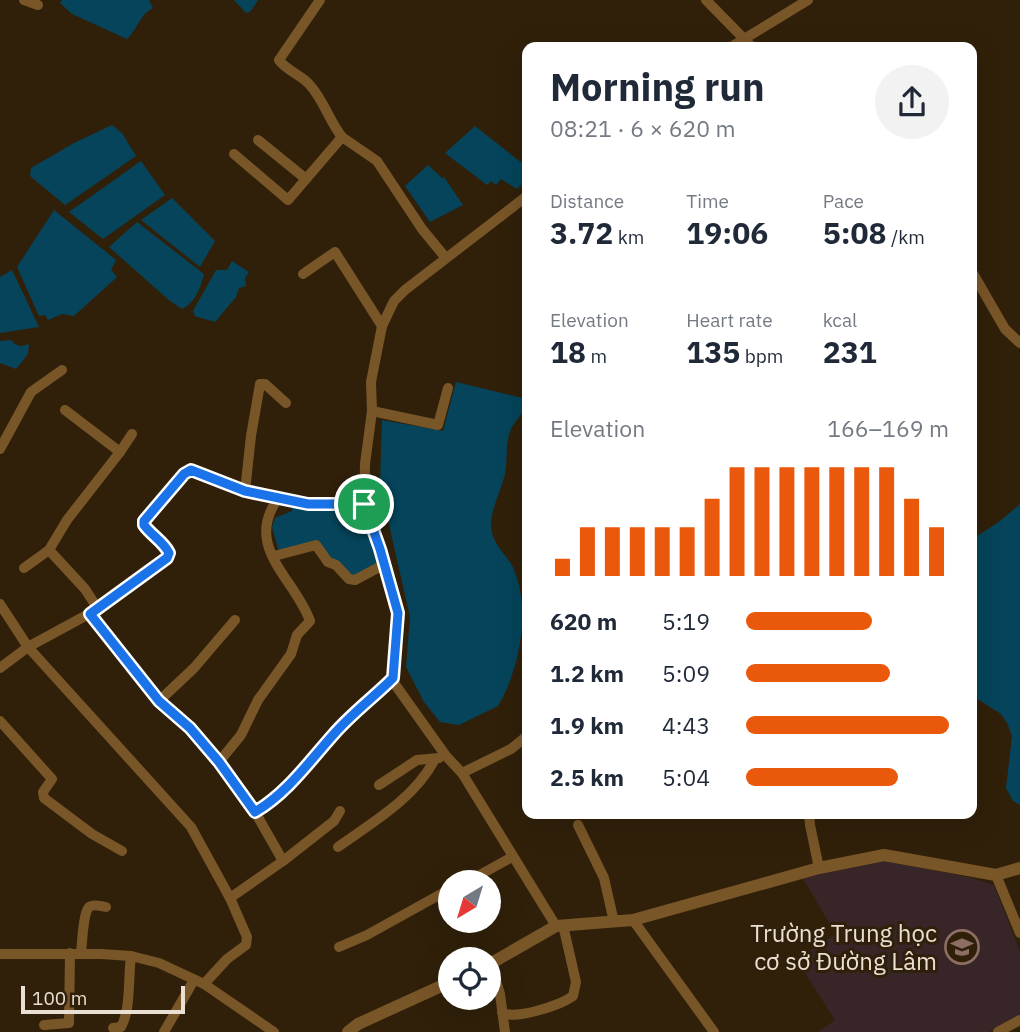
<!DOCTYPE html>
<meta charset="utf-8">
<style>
:root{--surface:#fff;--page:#f2f2f3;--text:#1f2937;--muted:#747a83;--accent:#ea580c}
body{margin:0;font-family:"IBM Plex Sans",sans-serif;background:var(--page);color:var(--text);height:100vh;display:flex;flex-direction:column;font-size:26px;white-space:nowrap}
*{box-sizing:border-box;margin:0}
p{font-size:23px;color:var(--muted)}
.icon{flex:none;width:38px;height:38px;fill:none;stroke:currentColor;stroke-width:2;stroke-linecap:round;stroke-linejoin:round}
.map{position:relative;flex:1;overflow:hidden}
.panel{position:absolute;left:522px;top:42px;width:455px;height:777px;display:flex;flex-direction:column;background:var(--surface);border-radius:14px;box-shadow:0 7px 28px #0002}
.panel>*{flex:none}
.needle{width:46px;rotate:218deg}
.tools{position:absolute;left:438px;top:870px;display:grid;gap:14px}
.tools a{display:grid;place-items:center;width:63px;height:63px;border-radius:50%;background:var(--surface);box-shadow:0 7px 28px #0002;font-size:35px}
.scale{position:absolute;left:21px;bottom:18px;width:164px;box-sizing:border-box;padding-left:7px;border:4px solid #e9dfd2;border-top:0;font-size:19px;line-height:24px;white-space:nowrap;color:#e9dfd2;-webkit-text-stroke:5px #30200a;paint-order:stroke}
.pin{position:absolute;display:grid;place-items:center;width:60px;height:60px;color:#fff;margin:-30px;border:4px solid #fff;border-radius:50%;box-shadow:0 2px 7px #0007}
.round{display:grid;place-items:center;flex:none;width:74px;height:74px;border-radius:37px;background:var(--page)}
.head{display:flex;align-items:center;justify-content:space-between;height:119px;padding:0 28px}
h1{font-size:38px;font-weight:700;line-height:52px}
.metrics{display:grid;grid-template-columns:repeat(3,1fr);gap:10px;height:119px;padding:7px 28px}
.metrics div{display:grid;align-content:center}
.metrics b{font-size:30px;font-weight:700}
.metrics small{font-size:19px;font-weight:400}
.metrics p{font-size:19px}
.chart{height:196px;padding:14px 28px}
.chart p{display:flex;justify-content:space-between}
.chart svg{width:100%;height:126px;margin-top:7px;stroke:var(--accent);stroke-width:6}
ul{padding:0 28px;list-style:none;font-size:23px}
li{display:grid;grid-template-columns:112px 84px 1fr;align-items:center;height:52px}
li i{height:18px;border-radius:9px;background:var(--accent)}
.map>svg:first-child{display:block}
.education{fill:#382528}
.water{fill:#05445a}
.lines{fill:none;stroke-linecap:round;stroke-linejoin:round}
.minor{stroke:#795628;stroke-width:10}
.tertiary{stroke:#795628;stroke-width:12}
.route-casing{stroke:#fff;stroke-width:14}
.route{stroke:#1a73e8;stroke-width:9}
.labels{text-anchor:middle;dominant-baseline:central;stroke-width:6;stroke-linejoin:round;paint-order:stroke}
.poi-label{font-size:24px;fill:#e9dfd2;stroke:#30200a;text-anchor:end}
</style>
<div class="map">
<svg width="1020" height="1032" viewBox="0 0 1020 1032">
<rect width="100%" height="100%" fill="#30200a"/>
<path class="education" d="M885 861 968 877 994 885 1020 952V1015L989 1032H818L835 1020 796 959 836 934 803 879 850 865Z"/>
<g class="water">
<path d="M62 0H149L153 8C140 14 137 30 127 39L72 14 60 3Z"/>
<path d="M234 0H258L250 12 246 13Z"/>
<path d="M112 125 122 133 136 156 65 205 30 176 31 168 74 143Z"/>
<path d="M475 126 527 167V179L517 189 501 179 496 185 491 181 487 185 445 153Z"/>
<path d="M141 161 165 195 103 239 69 212Z"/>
<path d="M428 165 442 178 444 177 463 205 430 222 405 186Z"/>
<path d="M172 198 215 241 200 267 141 220Z"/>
<path d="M54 210 116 260 111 270 117 277 74 316 62 314 48 320 45 315 39 316 17 267Z"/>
<path d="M137 222 204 274C200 288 196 302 182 309L170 301 109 247Z"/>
<path d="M232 261 249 272 245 278 246 286 239 288 236 297 215 322 195 316 193 311 216 270H227Z"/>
<path d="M12 270 39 327 0 333V277Z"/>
<path d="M11 340C17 347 21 347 29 344L28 354 16 369 0 363V341Z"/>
<path d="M456 382 527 399C527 412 514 420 510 432 505 446 508 460 505 474 501 491 491 508 491 525 491 545 509 555 515 572 530 613 520 669 498 706L459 725 440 722 424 702 406 667 410 617 380 485 382 420 443 431Z"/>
<path d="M1020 504V805L1013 801 1006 788 1012 736 1007 723 1001 714 971 695V540L1000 521Z"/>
<path d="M292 508 363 509 380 562 354 577 330 561 316 540 279 552 272 527 275 518 292 511Z"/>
</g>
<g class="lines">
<g class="minor">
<path d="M24 0 38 5"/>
<path d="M320 0 279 60C287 71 300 74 309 84 324 100 329 121 342 137"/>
<path d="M706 0 752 47"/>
<path d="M731 47 808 0"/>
<path d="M258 140 306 179 342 137 377 161 422 229 445 257"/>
<path d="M234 154 288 200 306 179"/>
<path d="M527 196 405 290 394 301 382 326 371 382 372 411 365 464 364 504 380 549 398 613 394 683 446 756 462 773 556 926"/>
<path d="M971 270 1005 329 1020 343"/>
<path d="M303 274 335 252 382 326"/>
<path d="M65 410 120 452 67 520 49 550 85 589 98 609"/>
<path d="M372 411 438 425 448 388"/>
<path d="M0 449 31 392 62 370"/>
<path d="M120 452 132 434"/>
<path d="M245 491 251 436 260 384H265L286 403"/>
<path d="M274 556 316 545 328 562 336 565 349 579 355 580 385 564"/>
<path d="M24 568 49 550"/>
<path d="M0 604 28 647 191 827 230 898 247 937 246 945 227 959 204 984"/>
<path d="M90 614 159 701 190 728 219 762 255 812C287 793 308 763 333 735 351 714 374 697 393 678"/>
<path d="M0 668 28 647 98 609 167 558 169 553C164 542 151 535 144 525V521L188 471 245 491 308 504H364"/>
<path d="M159 701 194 668 235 620"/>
<path d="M0 721 52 779 43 792 44 798 92 834 122 851"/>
<path d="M219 762 241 735 258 700 291 654 297 635 310 621C295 578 242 547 279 497"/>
<path d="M462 773 511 749 527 736"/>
<path d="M379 785 417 760 439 758"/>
<path d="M809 814 810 825 819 868"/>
<path d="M578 825 604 878 614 922"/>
<path d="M338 847C373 822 415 798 435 759"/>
<path d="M283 861 334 821 340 811"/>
<path d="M996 875 1020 933"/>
<path d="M467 882 512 857"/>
<path d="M230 898 283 861 255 812"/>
<path d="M633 920 714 1032"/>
<path d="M339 947 367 935 450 889"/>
<path d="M0 954H101L131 956 159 963 204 984 274 1032"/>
<path d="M81 954C82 945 83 913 89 907 93 904 102 906 106 907"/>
<path d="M491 964 500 994 505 1032"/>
<path d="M502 1012C513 1021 561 1005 573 996L576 982 563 925"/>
<path d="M44 1025 69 1023 70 953"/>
<path d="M113 1028 121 1027C131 1010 128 977 131 956"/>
<path d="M164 1032 194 980"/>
<path d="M998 1032 1020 1020"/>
</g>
<g class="tertiary">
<path d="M488 965 556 926 633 920 819 868 884 855 996 875 1020 868"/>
<path d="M348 1032 358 1024 450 982"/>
</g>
</g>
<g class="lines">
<g class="route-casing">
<path id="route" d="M191 470 245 491 308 504H364L380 549 398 613 393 678C374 697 351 714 333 735 308 763 287 793 255 812L219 762 190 728 159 701 90 614 167 558 169 553C164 542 151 535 144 525V521L184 474Z"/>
</g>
<use href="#route" class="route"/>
</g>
<defs>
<g id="school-ring" transform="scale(1.75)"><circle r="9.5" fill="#30200a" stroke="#8d6e63" stroke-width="1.5"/><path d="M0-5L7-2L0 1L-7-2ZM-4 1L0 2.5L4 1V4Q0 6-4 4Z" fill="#8d6e63"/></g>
</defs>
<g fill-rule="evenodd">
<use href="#school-ring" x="962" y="947"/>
</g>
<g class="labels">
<g class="poi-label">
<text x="937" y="933">Trường Trung học<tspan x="937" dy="28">cơ sở Đường Lâm</tspan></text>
</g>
</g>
</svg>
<div class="tools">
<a><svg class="needle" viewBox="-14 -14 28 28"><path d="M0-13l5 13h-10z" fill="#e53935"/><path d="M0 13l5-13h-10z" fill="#747a83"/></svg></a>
<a><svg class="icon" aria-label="locate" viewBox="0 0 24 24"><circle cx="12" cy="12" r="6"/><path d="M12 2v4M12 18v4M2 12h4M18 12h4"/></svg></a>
</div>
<div class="scale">100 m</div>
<div class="pin" style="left:364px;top:504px;background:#1e9e55"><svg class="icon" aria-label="arrive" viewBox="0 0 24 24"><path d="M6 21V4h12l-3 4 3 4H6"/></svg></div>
<section class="panel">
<div class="head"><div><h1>Morning run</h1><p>08:21 · 6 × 620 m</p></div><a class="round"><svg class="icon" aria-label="share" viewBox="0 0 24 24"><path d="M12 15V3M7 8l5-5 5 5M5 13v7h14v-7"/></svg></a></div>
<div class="metrics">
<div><p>Distance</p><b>3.72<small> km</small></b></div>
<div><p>Time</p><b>19:06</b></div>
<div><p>Pace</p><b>5:08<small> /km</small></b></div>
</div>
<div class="metrics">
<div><p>Elevation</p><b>18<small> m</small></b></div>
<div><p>Heart rate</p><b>135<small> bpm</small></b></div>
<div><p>kcal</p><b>231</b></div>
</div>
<div class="chart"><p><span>Elevation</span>166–169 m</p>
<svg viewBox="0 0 160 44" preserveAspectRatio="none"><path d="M5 44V38M15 44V27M25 44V27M35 44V27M45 44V27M55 44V27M65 44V17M75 44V6M85 44V6M95 44V6M105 44V6M115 44V6M125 44V6M135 44V6M145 44V17M155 44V27"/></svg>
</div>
<ul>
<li><b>620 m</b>5:19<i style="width:62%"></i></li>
<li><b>1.2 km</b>5:09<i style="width:71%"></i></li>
<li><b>1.9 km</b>4:43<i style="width:100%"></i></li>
<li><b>2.5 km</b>5:04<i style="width:75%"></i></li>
</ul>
</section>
</div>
